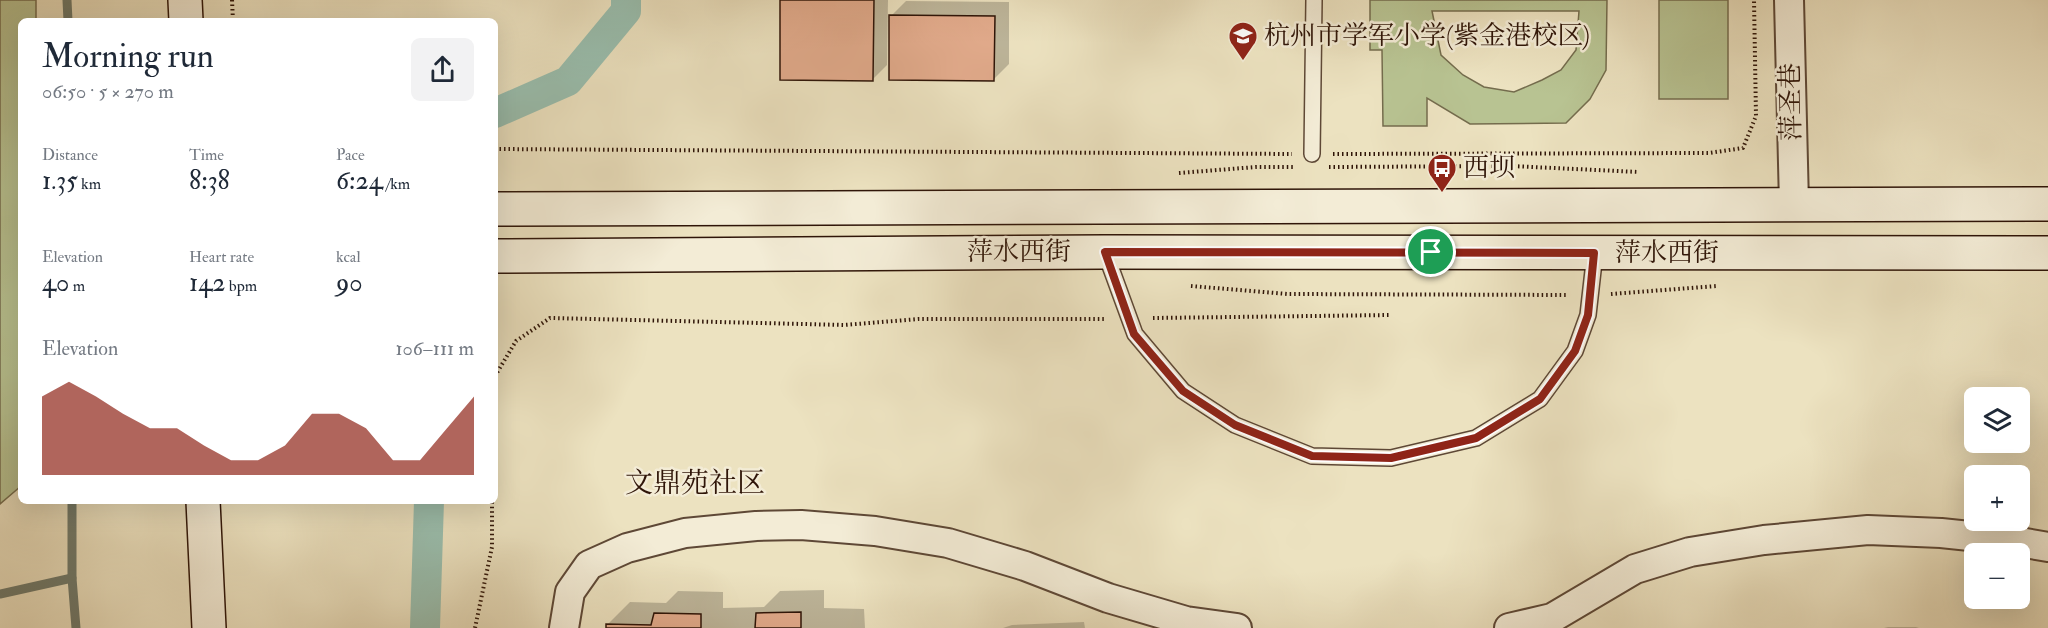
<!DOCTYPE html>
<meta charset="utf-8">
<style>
:root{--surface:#fff;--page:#f2f2f3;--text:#1f2937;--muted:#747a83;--accent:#8f2418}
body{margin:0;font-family:"IM FELL Double Pica","Noto Serif SC",serif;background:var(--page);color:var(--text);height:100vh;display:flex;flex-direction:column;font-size:22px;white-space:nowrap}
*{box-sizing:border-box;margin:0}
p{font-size:20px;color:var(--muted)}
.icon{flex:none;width:33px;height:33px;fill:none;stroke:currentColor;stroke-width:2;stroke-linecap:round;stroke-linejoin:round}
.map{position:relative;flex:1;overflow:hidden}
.side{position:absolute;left:18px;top:18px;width:480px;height:486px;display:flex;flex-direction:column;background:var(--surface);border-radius:9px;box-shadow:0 6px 24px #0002}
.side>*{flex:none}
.controls{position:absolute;left:1964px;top:387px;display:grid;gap:12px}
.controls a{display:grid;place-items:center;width:66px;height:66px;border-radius:9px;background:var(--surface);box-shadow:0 6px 24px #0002;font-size:30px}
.pin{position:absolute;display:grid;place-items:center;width:51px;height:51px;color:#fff;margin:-26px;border:3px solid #fff;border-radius:50%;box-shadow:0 2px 6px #0007}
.round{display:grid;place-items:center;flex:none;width:63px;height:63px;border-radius:9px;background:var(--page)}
.headline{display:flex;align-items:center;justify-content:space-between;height:102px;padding:0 24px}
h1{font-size:33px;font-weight:600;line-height:45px}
.metrics{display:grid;grid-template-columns:repeat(3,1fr);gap:9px;height:102px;padding:6px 24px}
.metrics div{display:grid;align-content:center}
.metrics b{font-size:26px;font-weight:600}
.metrics small{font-size:16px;font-weight:400}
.metrics p{font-size:16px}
.chart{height:168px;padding:12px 24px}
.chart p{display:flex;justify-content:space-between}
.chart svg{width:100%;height:108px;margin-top:6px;fill:var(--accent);opacity:.7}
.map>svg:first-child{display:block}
.green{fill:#b8c392;stroke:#746c4d;stroke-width:1.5;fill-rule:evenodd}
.shadow{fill:#0003}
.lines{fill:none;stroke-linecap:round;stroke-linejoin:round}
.stream{stroke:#6f7a6c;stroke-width:9}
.canal{stroke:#99beae;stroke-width:30}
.building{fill:#e1aa8b;stroke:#2f1508;stroke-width:1.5}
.service-casing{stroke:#5e4836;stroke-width:18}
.minor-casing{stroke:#5e4836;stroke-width:32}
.secondary-casing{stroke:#2f1508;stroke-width:36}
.path{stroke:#2f1508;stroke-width:4;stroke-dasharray:1.5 3;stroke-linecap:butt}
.service{stroke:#f3ecd6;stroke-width:15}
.minor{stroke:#f3ecd6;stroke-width:28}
.secondary{stroke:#f3ecd6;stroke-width:33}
.route-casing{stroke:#fff;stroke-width:12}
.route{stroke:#8f2418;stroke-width:8}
.labels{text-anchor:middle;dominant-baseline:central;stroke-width:5;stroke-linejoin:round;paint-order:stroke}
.poi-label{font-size:26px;fill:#2f1508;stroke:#f3ecd6;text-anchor:start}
.street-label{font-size:26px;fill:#2f1508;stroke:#f3ecd6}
.quarter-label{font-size:28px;fill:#2f1508;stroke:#f3ecd6}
</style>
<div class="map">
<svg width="2048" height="628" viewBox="0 0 2048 628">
<rect width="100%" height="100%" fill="#ece2c0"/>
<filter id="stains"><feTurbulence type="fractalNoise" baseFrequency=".00333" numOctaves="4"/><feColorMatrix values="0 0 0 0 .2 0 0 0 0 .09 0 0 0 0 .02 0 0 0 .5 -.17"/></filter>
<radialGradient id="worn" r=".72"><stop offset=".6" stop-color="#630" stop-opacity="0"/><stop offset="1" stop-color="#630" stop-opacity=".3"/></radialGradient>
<g class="green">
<path d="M0 0H36V21H21V486L0 504Z"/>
<path d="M1370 0H1607L1606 70 1590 99 1566 123 1470 124 1427 98V126H1383L1382 50H1370ZM1579 11 1576 50 1561 70 1542 80 1514 92 1484 87 1463 75 1441 55 1432 11Z"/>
<rect x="1659" y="0" width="69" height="99"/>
</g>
<g class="shadow">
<path d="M782 0H888L887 65 872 80Z"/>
<path d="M906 1 1009 2V64L994 79 891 16Z"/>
<path d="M824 590V608L864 609 865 628H608L607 625 630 602 666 603 678 591 723 592V608L764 607 780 591Z"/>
<path d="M1084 622 1085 628H1003L1012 625Z"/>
<path d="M1888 627H1916L1919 628H1884Z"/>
</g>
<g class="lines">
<g class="stream">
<path d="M67 0 68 21"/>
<path d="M72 501V578L76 628"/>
<path d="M0 594 72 578"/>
</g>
<g class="canal">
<path d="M495 113 568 81 626 11V0"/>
<path d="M425 628 429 501"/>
</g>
</g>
<g class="building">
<path d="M780 0H874L873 81 780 80Z"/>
<path d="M889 15 995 16 994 81 889 80Z"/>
<path d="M801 612V628H755L756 613Z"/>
<path d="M654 613 701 614V628H606V624L651 625Z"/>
</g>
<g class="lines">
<g class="service-casing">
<g id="service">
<path d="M1312 154 1314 0"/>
<path d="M1105 252 1135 334 1183 391 1235 425 1312 456 1391 458 1476 438 1540 399 1575 351 1588 315 1595 253"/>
</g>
</g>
<g class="minor-casing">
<g id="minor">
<path d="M1789 0 1794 204"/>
<path d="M564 628 570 592 589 565 627 548 685 533 756 526 801 525 875 531 948 543 1025 566 1108 598 1186 621 1237 628"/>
<path d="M1509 628 1552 618 1635 569 1690 552 1764 540 1868 530 1941 533 2008 540 2048 547"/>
</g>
</g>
<g class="secondary-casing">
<g id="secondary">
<path d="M185 0 186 21"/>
<path d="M495 209 2048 204"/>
<path d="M495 256 1105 252 2048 253"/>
<path d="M203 501 209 628"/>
</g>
</g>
<g class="path">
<path d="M232 0 233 21"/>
<path d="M495 149 1292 154"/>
<path d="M1333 154 1709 153 1743 148 1756 116 1754 0"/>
<path d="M1329 167 1511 166 1639 172"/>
<path d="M1179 173 1256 167H1295"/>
<path d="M1191 286 1287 294 1568 295"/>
<path d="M1611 294 1717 286"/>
<path d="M1153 318 1391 315"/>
<path d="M495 376 516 341 550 318 844 325 919 319H1106"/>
<path d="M475 628 492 547V501"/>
</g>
<use href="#service" class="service"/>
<use href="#minor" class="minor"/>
<use href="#secondary" class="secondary"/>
</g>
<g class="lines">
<g class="route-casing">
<path id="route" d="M1105 252 1594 253 1588 315 1575 351 1540 399 1476 438 1391 458 1312 456 1235 425 1183 391 1134 334Z"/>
</g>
<use href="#route" class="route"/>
</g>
<defs>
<g id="school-pin" transform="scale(1.5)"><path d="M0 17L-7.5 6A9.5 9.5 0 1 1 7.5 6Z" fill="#8f2418" stroke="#f3ecd6"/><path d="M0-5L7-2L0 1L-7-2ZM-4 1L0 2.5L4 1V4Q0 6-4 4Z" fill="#fff"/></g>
<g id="bus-pin" transform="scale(1.5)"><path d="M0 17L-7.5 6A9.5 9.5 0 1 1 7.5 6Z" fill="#8f2418" stroke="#f3ecd6"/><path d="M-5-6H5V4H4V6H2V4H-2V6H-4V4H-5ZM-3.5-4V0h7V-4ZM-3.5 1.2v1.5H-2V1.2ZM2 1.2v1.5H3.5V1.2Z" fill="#fff"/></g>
</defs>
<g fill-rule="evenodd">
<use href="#school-pin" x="1243" y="36"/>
<use href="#bus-pin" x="1442" y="168"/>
</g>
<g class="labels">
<g class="poi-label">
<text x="1264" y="36">杭州市学军小学(紫金港校区)</text>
<text x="1463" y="168">西坝</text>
</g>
<g class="street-label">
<text transform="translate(1791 102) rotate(-91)">萍圣巷</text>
<text x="1019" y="252">萍水西街</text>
<text x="1667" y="253">萍水西街</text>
</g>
<g class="quarter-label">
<text x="695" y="483">文鼎苑社区</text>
</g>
</g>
<rect width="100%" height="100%" filter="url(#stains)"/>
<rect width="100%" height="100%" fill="url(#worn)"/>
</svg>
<div class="controls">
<a><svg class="icon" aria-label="layers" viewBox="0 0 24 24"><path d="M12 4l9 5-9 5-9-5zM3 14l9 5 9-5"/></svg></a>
<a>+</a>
<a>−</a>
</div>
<div class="pin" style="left:1431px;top:252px;background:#1e9e55"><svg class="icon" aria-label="arrive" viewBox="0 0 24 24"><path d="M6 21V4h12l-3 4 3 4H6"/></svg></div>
<section class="side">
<div class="headline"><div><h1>Morning run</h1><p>06:50 · 5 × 270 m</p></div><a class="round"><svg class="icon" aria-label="share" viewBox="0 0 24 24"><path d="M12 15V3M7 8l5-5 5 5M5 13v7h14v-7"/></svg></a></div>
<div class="metrics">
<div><p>Distance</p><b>1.35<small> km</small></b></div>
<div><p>Time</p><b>8:38</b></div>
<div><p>Pace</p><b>6:24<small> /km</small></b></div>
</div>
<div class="metrics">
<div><p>Elevation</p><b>40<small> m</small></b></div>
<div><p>Heart rate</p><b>142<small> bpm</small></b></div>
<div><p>kcal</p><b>90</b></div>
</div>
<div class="chart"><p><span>Elevation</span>106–111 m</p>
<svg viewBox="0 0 160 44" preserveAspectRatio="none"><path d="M0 44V12L10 6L20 12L30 19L40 25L50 25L60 32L70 38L80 38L90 32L100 19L110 19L120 25L130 38L140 38L150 25L160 12V44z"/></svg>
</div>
</section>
</div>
